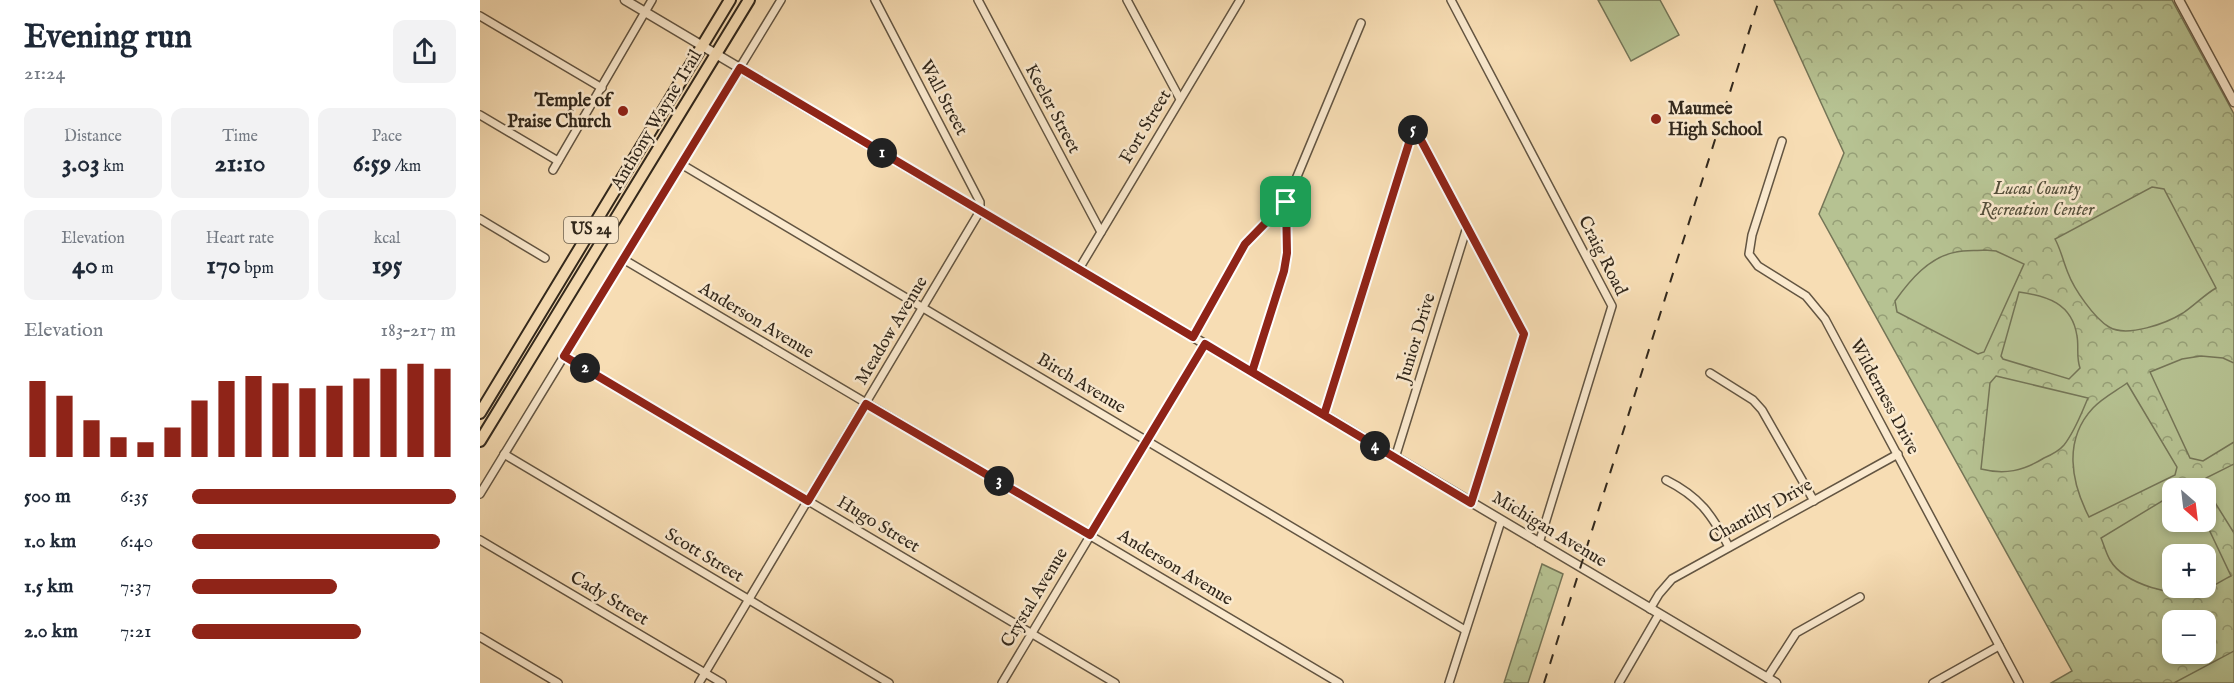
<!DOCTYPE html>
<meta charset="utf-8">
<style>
:root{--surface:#fff;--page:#f2f2f3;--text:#1f2937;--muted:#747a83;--accent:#8f2418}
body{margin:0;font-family:"IM FELL English",serif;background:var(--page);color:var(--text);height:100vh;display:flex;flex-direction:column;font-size:22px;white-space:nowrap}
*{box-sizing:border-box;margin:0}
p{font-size:20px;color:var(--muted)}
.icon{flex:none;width:33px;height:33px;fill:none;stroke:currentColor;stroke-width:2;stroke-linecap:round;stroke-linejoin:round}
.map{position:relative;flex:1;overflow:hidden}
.panel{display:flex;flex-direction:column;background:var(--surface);width:480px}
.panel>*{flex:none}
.needle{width:39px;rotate:152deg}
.buttons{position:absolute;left:1682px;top:478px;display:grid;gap:12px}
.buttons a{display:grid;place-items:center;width:54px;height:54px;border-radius:12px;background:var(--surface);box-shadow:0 3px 9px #0003;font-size:30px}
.pin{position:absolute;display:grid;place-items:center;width:51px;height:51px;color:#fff;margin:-26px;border-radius:12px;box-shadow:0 3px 9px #0006}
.km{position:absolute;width:30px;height:30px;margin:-15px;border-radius:50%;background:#222;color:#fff;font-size:16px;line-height:30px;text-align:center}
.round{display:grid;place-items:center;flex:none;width:63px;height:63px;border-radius:12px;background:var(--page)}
.overview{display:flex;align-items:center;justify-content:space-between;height:102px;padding:0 24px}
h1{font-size:33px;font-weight:700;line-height:45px}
.figures{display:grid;grid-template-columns:repeat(3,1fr);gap:9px;height:102px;padding:6px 24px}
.figures div{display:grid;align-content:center;border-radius:12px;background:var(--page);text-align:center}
.figures b{font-size:26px;font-weight:700}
.figures small{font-size:16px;font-weight:400}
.figures p{font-size:16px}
.chart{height:168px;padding:12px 24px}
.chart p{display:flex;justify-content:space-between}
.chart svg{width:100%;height:108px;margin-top:6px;stroke:var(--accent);stroke-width:6}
ul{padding:0 24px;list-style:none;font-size:20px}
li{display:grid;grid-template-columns:96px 72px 1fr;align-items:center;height:45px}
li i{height:15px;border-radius:8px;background:var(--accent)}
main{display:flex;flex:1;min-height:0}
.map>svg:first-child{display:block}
.park{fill:url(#park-crowns);stroke:#747557;stroke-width:1.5;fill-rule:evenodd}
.garden{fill:#b6c292;stroke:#747557;stroke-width:1.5;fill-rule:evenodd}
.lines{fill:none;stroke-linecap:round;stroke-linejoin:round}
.minor-casing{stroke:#635542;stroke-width:10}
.tertiary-casing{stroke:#635542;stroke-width:11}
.trunk-casing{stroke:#32281c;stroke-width:14}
.minor{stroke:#fae9ce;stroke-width:7}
.tertiary{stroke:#fae9ce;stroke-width:8}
.trunk{stroke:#f7ddb4;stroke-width:10}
.rail{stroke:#32281c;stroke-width:2;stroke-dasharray:10 10;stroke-linecap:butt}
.route-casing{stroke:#fff;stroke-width:12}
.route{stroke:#8f2418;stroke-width:8}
.poi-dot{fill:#8f2418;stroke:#fae9ce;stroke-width:2}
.labels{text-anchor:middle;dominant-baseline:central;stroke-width:5;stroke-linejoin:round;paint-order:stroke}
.shield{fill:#fae9ce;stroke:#6e6251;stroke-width:1.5}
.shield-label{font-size:16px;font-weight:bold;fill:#32281c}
.street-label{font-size:18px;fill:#32281c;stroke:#fae9ce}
.poi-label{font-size:18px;font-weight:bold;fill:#32281c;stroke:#fae9ce;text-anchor:end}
.park-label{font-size:18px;font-style:italic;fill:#534e3a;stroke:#fae9ce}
</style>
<main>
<section class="panel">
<div class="overview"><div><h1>Evening run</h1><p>21:24</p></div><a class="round"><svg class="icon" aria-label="share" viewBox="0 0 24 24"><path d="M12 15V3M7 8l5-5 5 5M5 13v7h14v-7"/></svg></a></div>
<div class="figures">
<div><p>Distance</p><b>3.03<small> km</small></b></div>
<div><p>Time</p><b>21:10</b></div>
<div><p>Pace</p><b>6:59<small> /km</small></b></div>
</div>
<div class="figures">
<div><p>Elevation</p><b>40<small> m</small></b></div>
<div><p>Heart rate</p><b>170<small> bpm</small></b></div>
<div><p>kcal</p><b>195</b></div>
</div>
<div class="chart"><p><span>Elevation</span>183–217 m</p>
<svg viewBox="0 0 160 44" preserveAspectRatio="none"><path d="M5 44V13M15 44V19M25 44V29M35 44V36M45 44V38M55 44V32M65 44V21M75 44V13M85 44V11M95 44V14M105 44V16M115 44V15M125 44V12M135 44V8M145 44V6M155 44V8"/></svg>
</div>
<ul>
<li><b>500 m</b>6:35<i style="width:100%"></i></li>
<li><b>1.0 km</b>6:40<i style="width:94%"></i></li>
<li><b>1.5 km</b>7:37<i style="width:55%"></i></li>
<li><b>2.0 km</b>7:21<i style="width:64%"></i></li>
</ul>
</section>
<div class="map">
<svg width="1754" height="683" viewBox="0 0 1754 683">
<defs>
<pattern id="park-crowns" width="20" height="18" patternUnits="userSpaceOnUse" patternTransform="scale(1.5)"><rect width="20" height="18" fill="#b6c292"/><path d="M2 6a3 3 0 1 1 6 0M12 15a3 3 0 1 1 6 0" fill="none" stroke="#959e76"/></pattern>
</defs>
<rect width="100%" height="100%" fill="#f7ddb4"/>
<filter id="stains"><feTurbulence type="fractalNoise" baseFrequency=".00333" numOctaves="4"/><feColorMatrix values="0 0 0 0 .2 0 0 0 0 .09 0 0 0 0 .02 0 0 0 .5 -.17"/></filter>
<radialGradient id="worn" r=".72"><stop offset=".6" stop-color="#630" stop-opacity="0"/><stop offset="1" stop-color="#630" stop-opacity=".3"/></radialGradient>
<g class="park">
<path d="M1294 0H1692L1754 114V683H1571L1592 671 1339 214 1364 153ZM1692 489H1725V522H1692ZM1692 555H1725V588H1692ZM1692 621H1725V654H1692Z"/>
<path d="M1062 564 1083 574 1048 683H1024Z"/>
</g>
<g class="garden">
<path d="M1118 0H1180L1199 35 1151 61Z"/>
<path d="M1672 187 1684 189 1736 288C1724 295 1715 305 1703 313 1687 323 1647 338 1629 327 1614 318 1594 289 1588 273 1583 261 1581 250 1575 239Z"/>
<path d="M1505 250 1516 251 1544 264 1504 352 1498 354 1417 312 1415 301C1430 280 1449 257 1476 252 1485 250 1496 251 1505 250Z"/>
<path d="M1539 292C1567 296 1592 303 1597 336 1599 347 1596 357 1600 368L1589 379 1523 359 1521 356Z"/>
<path d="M1721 356 1743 358 1754 363V442L1723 461 1710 458 1670 372 1702 359Z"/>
<path d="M1516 376 1608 398C1601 414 1595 431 1584 445 1579 451 1571 455 1564 458 1543 471 1525 475 1501 469L1510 383Z"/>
<path d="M1647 383 1697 467 1695 475 1609 517C1591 482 1583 440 1613 408 1622 398 1636 391 1647 383Z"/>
<path d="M1754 464V533L1724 485 1726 478Z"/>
<path d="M1692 495V522L1725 521 1751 576C1742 580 1732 588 1722 591 1696 599 1644 584 1630 560 1626 553 1624 545 1621 538ZM1692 555H1725V588H1692Z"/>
<path d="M1754 651V683H1694Z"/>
</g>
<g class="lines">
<g class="minor-casing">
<g id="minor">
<path d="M498 0 621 232"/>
<path d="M647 0 700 99"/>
<path d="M971 0 1132 306 1059 543"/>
<path d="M0 16 122 88"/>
<path d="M0 115 78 161"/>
<path d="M934 127 1044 334 991 503"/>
<path d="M1302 141 1272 235 1269 254 1278 266 1326 296 1345 319 1539 683"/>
<path d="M201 164 985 630"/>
<path d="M73 170 172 0"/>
<path d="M0 219 65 258"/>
<path d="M143 259 859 683"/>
<path d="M599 269 760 0"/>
<path d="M713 337 765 244 806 203"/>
<path d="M84 356 635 683"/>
<path d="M772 372 804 271 807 253 806 203 881 23"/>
<path d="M1230 373 1273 400 1282 410 1334 501"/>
<path d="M844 415 934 127"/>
<path d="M24 454 409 683"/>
<path d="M915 458 987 227"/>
<path d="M1186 480C1220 497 1232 515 1249 547"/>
<path d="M0 494 301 0"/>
<path d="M0 540 242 683"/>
<path d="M1170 609 1179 594 1192 579 1418 454"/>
<path d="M0 637 78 683"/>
<path d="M1287 678 1316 633 1380 597"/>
<path d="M219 683 500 211V202L395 0"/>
<path d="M522 683 725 344"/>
<path d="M969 683 1021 521"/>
<path d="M1139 683 1179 614"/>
<path d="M1453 683 1519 646"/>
</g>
</g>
<g class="tertiary-casing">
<g id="tertiary">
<path d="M145 0 1296 683"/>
<path d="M1699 0 1754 102"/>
</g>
</g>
<g class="trunk-casing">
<g id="trunk">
<path d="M0 413 250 0"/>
<path d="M0 441 269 0"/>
</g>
</g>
<use href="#minor" class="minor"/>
<use href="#tertiary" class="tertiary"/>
<use href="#trunk" class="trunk"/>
<path class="rail" d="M1064 683 1279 0"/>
</g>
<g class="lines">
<g class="route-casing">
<path id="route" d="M806 202 765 244 713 337 260 68 84 356 328 501 386 404 610 535 725 344 991 503 1044 334 934 127 844 415 772 372 804 271 807 253 806 202"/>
</g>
<use href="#route" class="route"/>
</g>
<g class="poi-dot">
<circle cx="143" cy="111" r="6"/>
<circle cx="1176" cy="119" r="6"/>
</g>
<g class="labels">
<rect class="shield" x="84" y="217" width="54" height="26" rx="4.5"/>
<g class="shield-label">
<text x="111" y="230">US 24</text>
</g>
<g class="street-label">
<text transform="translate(463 98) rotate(62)">Wall Street</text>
<text transform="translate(572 109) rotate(62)">Keeler Street</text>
<text transform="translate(177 120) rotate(-59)">Anthony Wayne Trail</text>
<text transform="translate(666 127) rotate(-59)">Fort Street</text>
<text transform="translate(1122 256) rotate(63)">Craig Road</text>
<text transform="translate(276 321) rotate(31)">Anderson Avenue</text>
<text transform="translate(412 331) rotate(-59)">Meadow Avenue</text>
<text transform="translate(937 338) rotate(-73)">Junior Drive</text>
<text transform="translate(601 384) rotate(31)">Birch Avenue</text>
<text transform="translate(1404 397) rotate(62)">Wilderness Drive</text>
<text transform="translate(1281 512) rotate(-29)">Chantilly Drive</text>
<text transform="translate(398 525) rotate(31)">Hugo Street</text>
<text transform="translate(1069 530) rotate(31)">Michigan Avenue</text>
<text transform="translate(224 556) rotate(31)">Scott Street</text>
<text transform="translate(695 568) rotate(31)">Anderson Avenue</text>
<text transform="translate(555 598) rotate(-59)">Crystal Avenue</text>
<text transform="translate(129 599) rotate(31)">Cady Street</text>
</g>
<g class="poi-label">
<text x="131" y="101">Temple of<tspan x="131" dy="21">Praise Church</tspan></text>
<text x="1188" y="109" text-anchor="start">Maumee<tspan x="1188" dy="21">High School</tspan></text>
</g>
<g class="park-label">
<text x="1557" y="189">Lucas County<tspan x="1557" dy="21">Recreation Center</tspan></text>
</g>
</g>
<rect width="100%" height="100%" filter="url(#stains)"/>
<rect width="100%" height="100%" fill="url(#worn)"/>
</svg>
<div class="buttons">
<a><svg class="needle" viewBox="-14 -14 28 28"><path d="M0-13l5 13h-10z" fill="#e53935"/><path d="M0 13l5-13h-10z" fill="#747a83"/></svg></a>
<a>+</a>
<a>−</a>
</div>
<div class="pin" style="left:806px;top:202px;background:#1e9e55"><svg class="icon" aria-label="arrive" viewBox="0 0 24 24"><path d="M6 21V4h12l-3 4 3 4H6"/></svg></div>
<b class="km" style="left:402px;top:153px">1</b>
<b class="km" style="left:105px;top:368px">2</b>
<b class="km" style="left:519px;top:481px">3</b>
<b class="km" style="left:895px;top:446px">4</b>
<b class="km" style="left:933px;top:130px">5</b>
</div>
</main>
